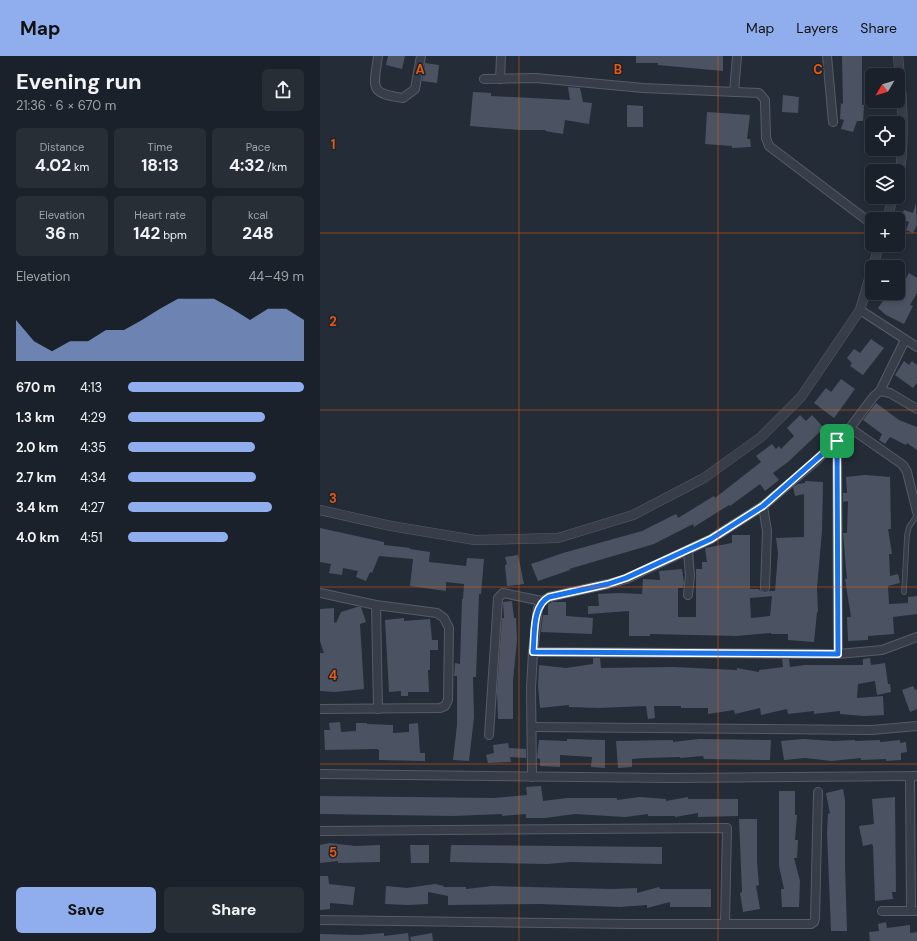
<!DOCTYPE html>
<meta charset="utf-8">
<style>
:root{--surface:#1b212a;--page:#282e36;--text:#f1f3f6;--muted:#a0a3a8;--line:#393e47;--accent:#90aeed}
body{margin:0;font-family:"DM Sans",sans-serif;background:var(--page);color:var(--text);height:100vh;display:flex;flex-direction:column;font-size:15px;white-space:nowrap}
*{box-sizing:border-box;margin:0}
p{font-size:13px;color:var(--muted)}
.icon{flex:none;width:22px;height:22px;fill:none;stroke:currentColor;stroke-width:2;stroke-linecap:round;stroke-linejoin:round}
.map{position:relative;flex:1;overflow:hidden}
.details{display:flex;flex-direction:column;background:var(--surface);width:320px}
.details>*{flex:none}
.needle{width:26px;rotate:232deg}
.tools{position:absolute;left:545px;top:12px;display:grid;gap:8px}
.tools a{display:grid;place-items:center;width:40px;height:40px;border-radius:6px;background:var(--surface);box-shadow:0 2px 6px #0003,0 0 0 1px var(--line);font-size:20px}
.pin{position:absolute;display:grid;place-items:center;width:34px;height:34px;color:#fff;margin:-17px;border-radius:8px;box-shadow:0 2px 6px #0006}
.round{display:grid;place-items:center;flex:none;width:42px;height:42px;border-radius:6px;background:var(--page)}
.headline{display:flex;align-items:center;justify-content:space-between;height:68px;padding:0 16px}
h1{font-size:22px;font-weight:700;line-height:30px}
.stats{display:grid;grid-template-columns:repeat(3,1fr);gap:6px;height:68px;padding:4px 16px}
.stats div{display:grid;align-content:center;border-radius:6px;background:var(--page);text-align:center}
.stats b{font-size:17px;font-weight:700}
.stats small{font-size:11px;font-weight:400}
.stats p{font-size:11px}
.chart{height:112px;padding:8px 16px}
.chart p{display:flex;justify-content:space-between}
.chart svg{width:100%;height:72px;margin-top:4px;fill:var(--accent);opacity:.7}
.primary-button{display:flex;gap:8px;margin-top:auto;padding:8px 16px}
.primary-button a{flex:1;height:46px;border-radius:6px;background:var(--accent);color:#111;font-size:16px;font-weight:700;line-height:46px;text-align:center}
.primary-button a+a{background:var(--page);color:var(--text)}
ul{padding:0 16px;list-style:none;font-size:13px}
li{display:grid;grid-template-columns:64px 48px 1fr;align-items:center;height:30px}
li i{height:10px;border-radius:5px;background:var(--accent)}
header{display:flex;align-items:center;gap:24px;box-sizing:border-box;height:56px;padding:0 20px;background:var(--accent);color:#111}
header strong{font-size:19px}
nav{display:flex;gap:22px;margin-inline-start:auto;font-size:14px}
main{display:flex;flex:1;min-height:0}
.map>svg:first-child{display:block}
.building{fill:#4b5362;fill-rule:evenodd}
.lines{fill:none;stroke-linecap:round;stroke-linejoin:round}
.service-casing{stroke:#565c67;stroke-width:5.5}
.minor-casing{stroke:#565c67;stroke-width:10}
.tertiary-casing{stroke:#565c67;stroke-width:10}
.service{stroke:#383e49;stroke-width:4}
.minor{stroke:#383e49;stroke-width:8}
.tertiary{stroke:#383e49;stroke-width:9}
.route-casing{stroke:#fff;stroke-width:8}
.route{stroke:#1a73e8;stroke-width:5}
.grid{fill:none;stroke:#e8590c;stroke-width:1;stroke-opacity:0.55}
.grid-label{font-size:13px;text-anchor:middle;font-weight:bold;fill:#e8590c;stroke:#1d232e;stroke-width:3;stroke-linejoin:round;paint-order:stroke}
</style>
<header>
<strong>Map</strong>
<nav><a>Map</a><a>Layers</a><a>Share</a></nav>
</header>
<main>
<section class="details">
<div class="headline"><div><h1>Evening run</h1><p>21:36 · 6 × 670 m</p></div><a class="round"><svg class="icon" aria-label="share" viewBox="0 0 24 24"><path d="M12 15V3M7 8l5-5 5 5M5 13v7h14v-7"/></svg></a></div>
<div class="stats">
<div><p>Distance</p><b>4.02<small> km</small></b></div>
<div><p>Time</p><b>18:13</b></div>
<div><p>Pace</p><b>4:32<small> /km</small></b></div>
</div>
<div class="stats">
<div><p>Elevation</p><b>36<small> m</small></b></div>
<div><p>Heart rate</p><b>142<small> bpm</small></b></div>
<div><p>kcal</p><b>248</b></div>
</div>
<div class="chart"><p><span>Elevation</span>44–49 m</p>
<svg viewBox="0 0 160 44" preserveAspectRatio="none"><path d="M0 44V19L10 32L20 38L30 32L40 32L50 25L60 25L70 19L80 12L90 6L100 6L110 6L120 12L130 19L140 12L150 12L160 19V44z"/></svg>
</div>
<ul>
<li><b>670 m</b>4:13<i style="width:100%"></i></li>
<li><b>1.3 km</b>4:29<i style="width:78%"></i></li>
<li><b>2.0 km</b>4:35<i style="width:72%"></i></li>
<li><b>2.7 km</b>4:34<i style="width:73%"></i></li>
<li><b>3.4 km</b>4:27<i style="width:82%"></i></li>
<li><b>4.0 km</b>4:51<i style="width:57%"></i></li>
</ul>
<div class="primary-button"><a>Save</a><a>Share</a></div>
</section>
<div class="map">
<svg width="597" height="885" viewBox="0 0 597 885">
<rect width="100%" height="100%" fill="#242c38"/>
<g class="building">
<path d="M68 0H85L82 13 66 9Z"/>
<path d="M316 0H403V15L338 9V7H316Z"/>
<path d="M522 0H542V49H544L543 65H537L533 76 521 73 524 64 520 63 521 47 523 48Z"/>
<path d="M105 7 119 9 117 27 102 25Z"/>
<path d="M248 31 260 32 263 46 272 47 269 68 245 64 243 78 225 75 226 74H200L150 70 153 36 171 37V40L250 44Z"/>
<path d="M463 39 479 41 478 57 462 56Z"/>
<path d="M307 49 323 50V71H307Z"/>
<path d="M387 56 430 59 427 83H430L431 91 412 92V90L385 88Z"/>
<path d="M596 147 597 169 593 177 586 174 589 166 580 163 584 154 593 157Z"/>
<path d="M589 217 597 222V237L590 249 593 250 584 268 566 259 558 252 568 238 574 243Z"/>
<path d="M551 283 564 292 543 319 530 310 532 307 527 302 534 293 540 297Z"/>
<path d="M584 305 589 309 592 305 597 309V327L593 332 575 319Z"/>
<path d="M521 323 535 333 514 362 494 347 506 332 511 336Z"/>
<path d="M556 347 579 364 597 371V394L587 387 586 389 570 381 565 388 559 384 562 378 543 364Z"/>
<path d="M480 359 486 365 492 359 504 372 468 406 453 417 459 424 445 435 440 428 410 450 409 449 374 471 373 468 334 488 249 513 250 514 218 525 211 508 243 497 322 475 356 458 358 462 394 440 395 442 441 406 436 400 452 388 456 393 459 390 461 393 474 380 467 372Z"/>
<path d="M545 419 570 421 571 473H568L572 498H569L570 520 578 518 580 527 568 530 569 548 588 547V541L597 540V558L573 561 574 578 548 580V584L528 585 527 561H531L525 523H527L523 477H527L528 445 523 446V437H527L526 421Z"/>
<path d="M485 425 503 426 502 475 497 532 498 556H497L494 586 468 584V578H451V577L416 580 330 578V580H309V555L268 558V550H279L278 538 299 537 322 538 323 523 340 524 339 515 362 513 364 527 363 532H358V561H376V513H382V506H387L385 492 412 487V479H430V533H438L444 537 450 535H455L458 497 456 482 484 481V438L475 440 473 431 478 428 485 427ZM452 540 450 560 431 562 430 542Z"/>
<path d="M0 472 64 486V489L90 492V493L110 496 109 506 146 510 147 502 164 503 161 538H159L156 621H153L154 661 149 705 133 704 137 669V620H134L135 607 140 608 142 543H143L144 528 126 526V535L90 530 93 503 59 500 52 517 50 516 46 525 36 521 38 515 23 512 22 519 9 517 11 508 0 506Z"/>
<path d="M198 499 204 528 187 530 185 509 187 508 185 501Z"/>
<path d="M192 545 194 562H196L197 584 193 624V663H178L177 635 182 562H184L183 546Z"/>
<path d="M232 546H246V560L273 562 272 578 221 576 223 559H228V548Z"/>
<path d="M37 551H41L46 566 40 568 44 633 15 636 0 635V597H4L0 585V553L14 552V566L16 567 21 556Z"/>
<path d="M84 562V565L110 563 112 584H118V594H110V614H108L109 636H88V640H81V635L69 636 65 564Z"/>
<path d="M273 602H280L281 612 353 611 417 614V612L439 616V614L463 611 462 603H469L470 611 485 609H543V603L550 602 551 609 565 607 568 628H570L571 636 557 639 555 625 538 628 537 642 563 640 564 659 545 660 520 658V655L494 658V655L468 658 467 653 441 659 440 652 415 658 414 654 388 658V652H361V650H334L335 662 328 663 326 650 278 652 249 651V649L220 652 218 629 219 609 246 612 273 608Z"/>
<path d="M593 630 595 634 597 633V653L590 656 582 634Z"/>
<path d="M20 666 21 676 36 675V667H47V668L73 669V677L89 676V668L98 667 100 697H105V705L59 704V694L57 693 5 694 4 674H10L9 667Z"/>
<path d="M247 683 285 684V712L271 711 272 701 240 699V711L220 710V703L217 702 219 684 247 685Z"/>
<path d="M379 683 451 684 450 704 384 703 383 700 360 702V701L325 702 312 703V711L298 712 296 685 353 684V686Z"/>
<path d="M483 683 514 685 535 684V685L560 684V686L580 684V687L586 686 587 696 581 697V704L566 705V703L541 704V702L512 705 485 702 464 704 461 685Z"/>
<path d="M188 687 189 692 206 693V702L190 701 191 706 168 707 166 699 174 697 173 689Z"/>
<path d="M221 730 223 745 247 742H297V744L320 741 346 743V745L368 741V743H418V760L378 761V757L355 761V760H328V758L305 761 255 758 225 762H206V758L182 760V758L133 760 0 758V740L174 742 207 739 206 731Z"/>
<path d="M523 733 525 744V809L527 875H511L507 777 508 757 510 758 506 737Z"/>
<path d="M459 735H475V759H477L475 784H478L477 802H474L480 825 479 851H462L461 833H464L459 810Z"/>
<path d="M575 741 576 836H572L573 843 555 845 553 790 552 788 543 790 539 770 554 768 552 743Z"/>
<path d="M419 763H437V805L439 829 436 830 440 853 423 856 420 837 422 836Z"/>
<path d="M10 787 35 790 60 789V806L18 807V805L0 807V789Z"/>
<path d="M90 789H109V807H91Z"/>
<path d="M131 789 342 791V808L251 806 227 808 130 806Z"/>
<path d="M0 820H8L9 828 35 831 33 849 10 847V853L0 854Z"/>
<path d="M115 828 124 830 123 831H146V833L172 830 293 833 317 832V837L339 831 340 833H391V851H350V846L327 852V849L300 851 220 848 128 849V840L108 836V848L88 849 65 848 66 830 87 832Z"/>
<path d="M566 866 567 872 590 869V877L597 876V885H550L549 876 559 875 558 868Z"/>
<path d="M64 877V880L88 877 89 885H0V878L39 879Z"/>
<path d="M112 877 113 885H91L90 881Z"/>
</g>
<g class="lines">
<g class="service-casing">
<path id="service" d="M584 536 587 479 589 471 597 459"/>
</g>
<g class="minor-casing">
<g id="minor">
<path d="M58 0C54 32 48 37 83 42L95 33 101 0"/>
<path d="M507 0 513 66"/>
<path d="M164 23 216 22 323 32 439 37 445 44 446 82 449 90 552 168"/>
<path d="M180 23 181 0"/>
<path d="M414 36 417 0"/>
<path d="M540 254 597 291"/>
<path d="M560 335 570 337 597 353"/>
<path d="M530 372 583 409 587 416 597 456"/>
<path d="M517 385 518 598"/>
<path d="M443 450 447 475 445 532"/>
<path d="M0 537 56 549 117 557 124 562 129 572 128 644 125 650 120 652 0 653"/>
<path d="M368 539 370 520 368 495"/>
<path d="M56 549 58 653"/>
<path d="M213 596 518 598 562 594 597 581"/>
<path d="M213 671 552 674 597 670"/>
<path d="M169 679 178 542 183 537 222 545"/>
<path d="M0 718 351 722 597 720"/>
<path d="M212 721 211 632 213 596 218 552 222 545 229 541 288 528 306 523 391 483 443 450 496 405 530 372 554 340 560 335 585 284"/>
<path d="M590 722 591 855"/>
<path d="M0 775 407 772 405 868"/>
<path d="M562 855H597"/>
<path d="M0 864 310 868H491L494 866 495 862 498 736"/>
</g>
</g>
<g class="tertiary-casing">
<g id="tertiary">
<path d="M578 0C582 36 586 89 578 125"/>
<path d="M567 163 573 141"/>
<path d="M553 211 559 189"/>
<path d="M0 454 71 470 155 484 238 482 313 459 384 422 441 381 481 341 540 254 552 213"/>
</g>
</g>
<use href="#service" class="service"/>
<use href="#minor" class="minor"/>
<use href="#tertiary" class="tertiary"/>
</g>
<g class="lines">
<g class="route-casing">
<path id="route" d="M517 385 518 598 213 596C215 578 212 550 229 541L288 528 306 522 391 483 443 450Z"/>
</g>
<use href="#route" class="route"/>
</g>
<path class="grid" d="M199 0V885M398 0V885M0 177H552M578 177H597M0 354H597M0 531H597M0 708H597"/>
<g class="grid-label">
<text x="100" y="18">A</text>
<text x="298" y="18">B</text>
<text x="498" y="18">C</text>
<text x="13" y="93">1</text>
<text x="13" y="270">2</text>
<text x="13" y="447">3</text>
<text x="13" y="624">4</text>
<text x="13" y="801">5</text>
</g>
</svg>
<div class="tools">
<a><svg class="needle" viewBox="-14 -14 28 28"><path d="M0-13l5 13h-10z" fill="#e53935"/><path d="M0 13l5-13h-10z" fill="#a0a3a8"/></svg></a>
<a><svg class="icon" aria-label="locate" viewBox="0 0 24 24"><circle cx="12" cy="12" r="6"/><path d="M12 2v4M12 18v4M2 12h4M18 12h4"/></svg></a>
<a><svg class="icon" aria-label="layers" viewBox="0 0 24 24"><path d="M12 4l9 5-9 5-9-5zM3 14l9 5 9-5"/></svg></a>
<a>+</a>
<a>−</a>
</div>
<div class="pin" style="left:517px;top:385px;background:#1e9e55"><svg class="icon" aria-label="arrive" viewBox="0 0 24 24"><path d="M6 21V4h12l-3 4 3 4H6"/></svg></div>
</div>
</main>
